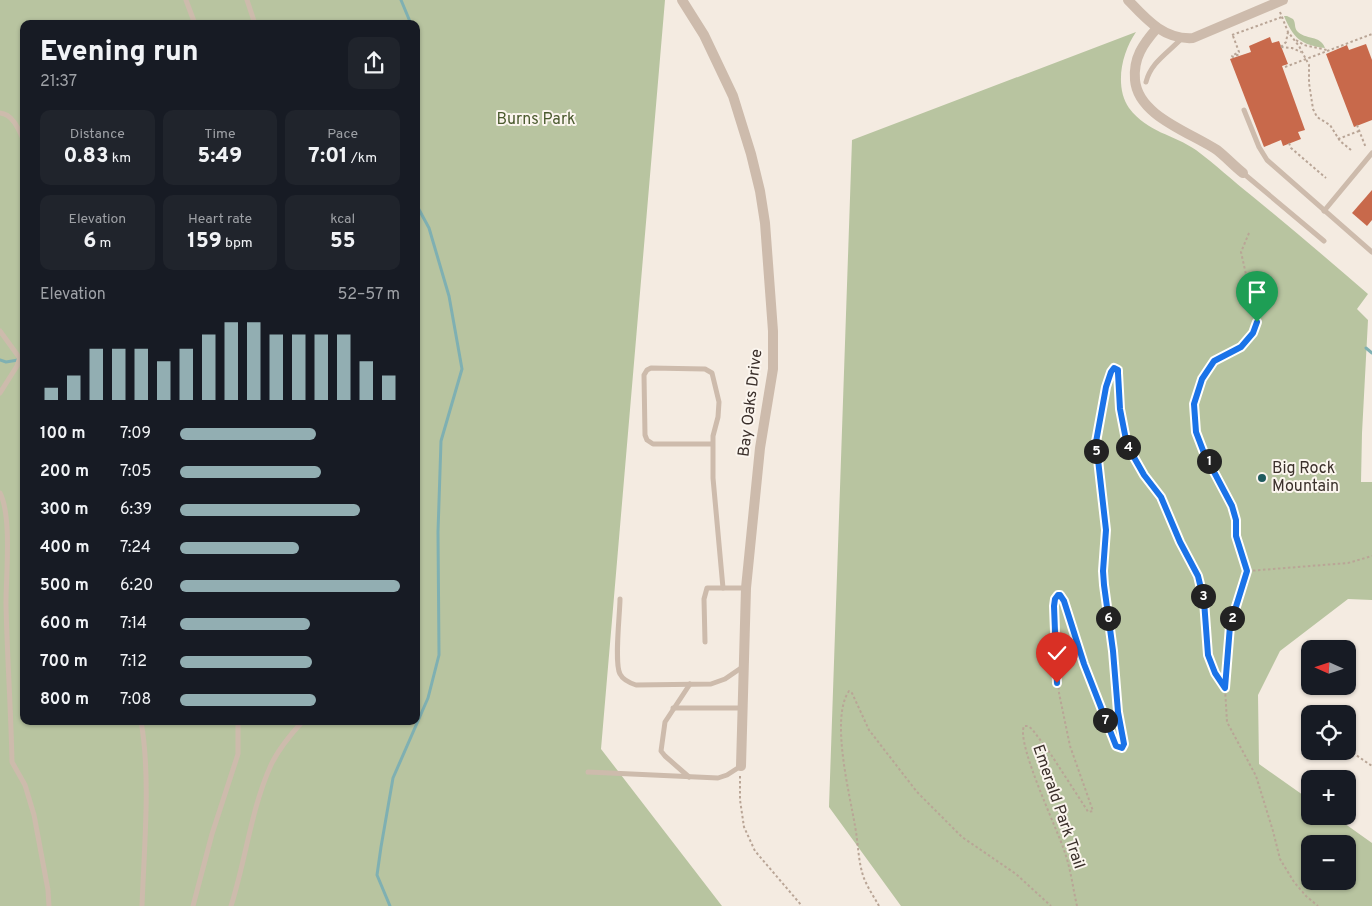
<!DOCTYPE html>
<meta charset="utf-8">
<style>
:root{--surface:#171b24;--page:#20242c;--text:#f1f3f6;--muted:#9ea1a6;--accent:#92aeb2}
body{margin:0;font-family:Overpass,sans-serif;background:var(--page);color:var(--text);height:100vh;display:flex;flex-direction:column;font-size:19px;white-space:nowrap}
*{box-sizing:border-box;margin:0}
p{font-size:16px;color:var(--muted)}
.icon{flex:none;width:28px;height:28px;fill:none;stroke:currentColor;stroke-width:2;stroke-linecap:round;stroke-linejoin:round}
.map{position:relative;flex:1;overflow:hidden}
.drawer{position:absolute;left:20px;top:20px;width:400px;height:705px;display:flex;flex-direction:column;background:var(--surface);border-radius:10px;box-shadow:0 1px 4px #0004}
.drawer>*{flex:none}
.needle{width:32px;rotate:273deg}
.tools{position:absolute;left:1301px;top:640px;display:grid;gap:10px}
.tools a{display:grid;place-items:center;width:55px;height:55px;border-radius:10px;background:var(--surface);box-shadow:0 1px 4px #0004;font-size:25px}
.pin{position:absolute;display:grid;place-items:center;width:42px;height:42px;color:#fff;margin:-51px -21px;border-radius:50% 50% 50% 0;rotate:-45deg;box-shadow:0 0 5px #0007}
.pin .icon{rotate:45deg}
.km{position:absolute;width:25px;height:25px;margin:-12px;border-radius:50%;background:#222;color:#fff;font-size:14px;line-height:25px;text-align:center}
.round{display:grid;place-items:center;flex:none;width:52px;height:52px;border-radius:10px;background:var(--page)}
.head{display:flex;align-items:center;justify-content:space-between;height:85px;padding:0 20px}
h1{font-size:28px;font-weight:800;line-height:38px}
.stats{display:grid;grid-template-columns:repeat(3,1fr);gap:8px;height:85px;padding:5px 20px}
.stats div{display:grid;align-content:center;border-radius:10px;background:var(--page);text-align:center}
.stats b{font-size:21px;font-weight:800}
.stats small{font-size:14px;font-weight:400}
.stats p{font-size:14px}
.chart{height:140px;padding:10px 20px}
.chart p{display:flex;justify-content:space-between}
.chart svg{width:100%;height:90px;margin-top:5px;stroke:var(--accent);stroke-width:6}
ul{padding:0 20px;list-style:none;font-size:16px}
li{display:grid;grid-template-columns:80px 60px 1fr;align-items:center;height:38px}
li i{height:12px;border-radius:6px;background:var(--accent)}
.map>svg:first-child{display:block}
.green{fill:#b8c4a0;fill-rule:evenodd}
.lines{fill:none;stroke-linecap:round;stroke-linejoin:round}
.stream{stroke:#7fb0b2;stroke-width:3}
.building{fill:#c8694b}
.path{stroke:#b9a596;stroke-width:2;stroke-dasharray:2.5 2.5;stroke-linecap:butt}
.lane{stroke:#cdbbac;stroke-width:5}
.street{stroke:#cdbbac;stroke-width:10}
.route-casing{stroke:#fff;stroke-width:10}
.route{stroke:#1a73e8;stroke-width:6}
.poi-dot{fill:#1f5a5e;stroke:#fbf5ee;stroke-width:2}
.labels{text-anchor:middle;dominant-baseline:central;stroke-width:4;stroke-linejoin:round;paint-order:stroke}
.park-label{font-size:16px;fill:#4a5a2e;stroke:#fbf5ee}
.street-label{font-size:16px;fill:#3b302b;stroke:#fbf5ee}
.poi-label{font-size:16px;fill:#3b302b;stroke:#fbf5ee;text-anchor:start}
</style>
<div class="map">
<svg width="1372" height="906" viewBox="0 0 1372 906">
<rect width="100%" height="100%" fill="#f4ebe1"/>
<g class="green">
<path d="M0 0H665L601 749 722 906H0ZM24 24H416V721H24Z"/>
<path d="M1284 16H1287L1293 19C1296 23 1294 27 1297 31 1305 40 1321 35 1325 48 1301 45 1293 38 1284 16Z"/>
<path d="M1136 32C1122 52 1114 86 1129 108 1148 133 1173 134 1196 150 1215 164 1233 181 1252 196 1291 228 1330 261 1368 294L1357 309 1368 320 1362 433 1361 482H1372V600L1348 599 1280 651 1258 695 1259 764 1310 800V816H1334L1372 843V906H901L829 807 852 140ZM1310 844H1348V881H1310Z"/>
</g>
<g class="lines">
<g class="stream">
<path d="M401 0 411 24"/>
<path d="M416 35V48"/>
<path d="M1366 348 1372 353"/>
<path d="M0 360 6 362 24 359"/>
<path d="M390 906 377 875 381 847 393 778 428 698 439 655 438 532 441 441 462 369 449 296 429 228 416 204"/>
</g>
</g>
<g class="building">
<path d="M1270 37 1272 43 1279 41 1288 64 1282 66 1305 130 1298 132 1301 139 1283 146 1281 140 1264 147 1230 59 1251 52 1249 46Z"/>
<path d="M1366 44 1372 60V120L1354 127 1326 54 1347 45 1349 50Z"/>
<path d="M1372 190V220L1367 226 1352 213Z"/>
</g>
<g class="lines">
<g class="path">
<path d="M1280 12 1288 32 1299 46 1309 65V83L1313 109 1317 117 1330 125 1340 141 1351 150"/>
<path d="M1232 35 1282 17"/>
<path d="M1233 36 1239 52 1232 56 1233 57 1240 54"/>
<path d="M1296 40 1304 45 1327 50"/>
<path d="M1281 47 1292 48 1301 52"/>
<path d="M1281 47 1286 42 1288 32"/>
<path d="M1285 67 1372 34"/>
<path d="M1357 125 1366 148"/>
<path d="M1338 139 1359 131"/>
<path d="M1289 143 1291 148 1326 178"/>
<path d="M1249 233 1241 252 1247 279 1248 293 1256 313 1257 322 1253 333 1241 347 1214 361 1208 370 1196 394 1194 404 1196 432 1204 453 1232 506 1236 520V536L1247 571 1230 626 1228 642 1225 688 1227 722 1256 776 1273 831 1280 859 1294 882 1306 896 1318 906"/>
<path d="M1248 571 1348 563 1372 556"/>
<path d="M1348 744 1353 753 1372 766"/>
<path d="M740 776V800L744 827 755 851 802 906"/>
<path d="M879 906C873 895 865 884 862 872 858 857 858 842 855 826 850 795 830 718 849 691L852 693 869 730 917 792 962 837 1016 874 1051 906"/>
<path d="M1077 906C1073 889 1071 870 1065 853 1058 830 1016 744 1024 726H1028L1032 729 1050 753 1087 810 1088 812 1093 811 1070 746 1059 693 1054 606 1056 596 1060 595 1064 601C1077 650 1096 699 1116 746L1122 748 1124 744 1118 712 1113 651 1104 585 1103 571 1105 530 1096 442 1106 387 1111 372 1114 368 1118 370 1119 373 1120 409 1127 445 1144 475 1161 497 1180 542 1198 576 1204 601 1208 655 1215 673 1225 688"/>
</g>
<g class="lane">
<path d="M186 0 195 24"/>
<path d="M247 0 255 24"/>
<path d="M1146 82C1151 62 1168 53 1182 38"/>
<path d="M1244 110 1259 147 1267 160 1372 252"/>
<path d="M0 113C13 114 19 130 24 141"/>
<path d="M1243 173 1324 241"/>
<path d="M1324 211 1372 153"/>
<path d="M0 331 24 364"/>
<path d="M0 393 17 366 19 360"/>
<path d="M713 444H653L647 440 645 435 644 375 647 370 651 368 705 369 712 373 719 402 718 417 713 436V478L723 588"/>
<path d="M0 493C12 516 6 575 6 603 7 656 11 709 12 762L25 785 34 815 48 890 49 906"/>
<path d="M620 599C620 613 614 663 620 674 623 680 630 683 636 685L711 684 725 679 744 666"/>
<path d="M705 642 704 599 707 588H746"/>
<path d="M673 708H743"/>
<path d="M141 721C151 778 144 848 142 906"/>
<path d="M588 772 718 778 727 775 741 766"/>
<path d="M689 777 665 756 661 751 665 722 690 684"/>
<path d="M193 906 212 834 238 754V726"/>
<path d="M231 906C246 859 251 809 271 765 279 748 291 734 303 721"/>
</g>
<g class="street">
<path d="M682 0 704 35 733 96 751 154 760 191 765 223 773 331V369L760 448 746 588 741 766"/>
<path d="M1128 0C1146 19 1164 40 1193 38L1283 0"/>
<path d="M1157 28C1143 44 1133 58 1135 80 1138 116 1190 132 1217 150 1226 157 1234 166 1243 173"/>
</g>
</g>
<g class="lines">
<g class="route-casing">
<path id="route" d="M1057 683 1054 606 1055 599 1058 595H1060L1064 601 1084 664 1116 746 1122 748 1124 744 1118 712 1113 651 1104 585 1103 571 1106 530 1096 442 1106 387 1111 372 1114 368 1118 370V373L1120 409 1127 445 1144 475 1161 497 1180 542 1198 576 1204 601 1208 655 1215 673 1225 688 1230 626 1247 571 1236 536V520L1232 506 1204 453 1196 432 1194 404 1202 379 1214 361 1241 347 1253 333 1257 322"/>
</g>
<use href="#route" class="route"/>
</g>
<circle class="poi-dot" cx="1262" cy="478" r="5"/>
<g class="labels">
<g class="park-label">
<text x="536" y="120">Burns Park</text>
</g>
<g class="street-label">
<text transform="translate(751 403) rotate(-83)">Bay Oaks Drive</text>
<text transform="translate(1058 807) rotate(71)">Emerald Park Trail</text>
</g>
<g class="poi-label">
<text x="1272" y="469">Big Rock<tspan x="1272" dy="18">Mountain</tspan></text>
</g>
</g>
</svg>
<div class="tools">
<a><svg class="needle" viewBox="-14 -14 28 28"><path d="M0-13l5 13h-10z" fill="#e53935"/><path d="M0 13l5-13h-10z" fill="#9ea1a6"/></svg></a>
<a><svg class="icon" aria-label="locate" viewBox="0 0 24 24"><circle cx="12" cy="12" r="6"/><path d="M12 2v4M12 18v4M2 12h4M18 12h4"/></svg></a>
<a>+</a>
<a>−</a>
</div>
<div class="pin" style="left:1257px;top:322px;background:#1e9e55"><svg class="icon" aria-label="arrive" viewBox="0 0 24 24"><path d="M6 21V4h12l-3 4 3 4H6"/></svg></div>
<div class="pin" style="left:1057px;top:683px;background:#d93025"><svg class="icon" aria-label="check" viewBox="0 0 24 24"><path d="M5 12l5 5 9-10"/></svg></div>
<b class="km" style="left:1209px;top:461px">1</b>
<b class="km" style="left:1232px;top:618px">2</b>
<b class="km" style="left:1203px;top:596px">3</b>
<b class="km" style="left:1128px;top:447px">4</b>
<b class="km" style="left:1096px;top:451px">5</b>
<b class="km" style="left:1108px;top:618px">6</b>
<b class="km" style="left:1105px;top:720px">7</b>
<section class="drawer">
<div class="head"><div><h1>Evening run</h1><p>21:37</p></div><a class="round"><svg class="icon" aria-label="share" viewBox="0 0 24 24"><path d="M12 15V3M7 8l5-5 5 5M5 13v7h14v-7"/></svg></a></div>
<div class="stats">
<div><p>Distance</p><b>0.83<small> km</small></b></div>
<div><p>Time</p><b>5:49</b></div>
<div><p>Pace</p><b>7:01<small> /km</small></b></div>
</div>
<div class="stats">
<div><p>Elevation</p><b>6<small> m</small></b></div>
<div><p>Heart rate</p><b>159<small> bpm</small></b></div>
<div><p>kcal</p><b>55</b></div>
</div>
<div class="chart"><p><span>Elevation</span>52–57 m</p>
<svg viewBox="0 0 160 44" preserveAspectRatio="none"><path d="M5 44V38M15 44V32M25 44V19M35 44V19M45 44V19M55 44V25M65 44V19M75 44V12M85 44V6M95 44V6M105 44V12M115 44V12M125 44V12M135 44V12M145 44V25M155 44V32"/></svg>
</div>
<ul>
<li><b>100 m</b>7:09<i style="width:62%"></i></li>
<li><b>200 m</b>7:05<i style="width:64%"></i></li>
<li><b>300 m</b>6:39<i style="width:82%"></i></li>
<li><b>400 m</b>7:24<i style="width:54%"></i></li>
<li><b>500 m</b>6:20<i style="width:100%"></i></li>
<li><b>600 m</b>7:14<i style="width:59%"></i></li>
<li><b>700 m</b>7:12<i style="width:60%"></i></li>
<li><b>800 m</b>7:08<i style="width:62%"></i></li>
</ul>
</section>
</div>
